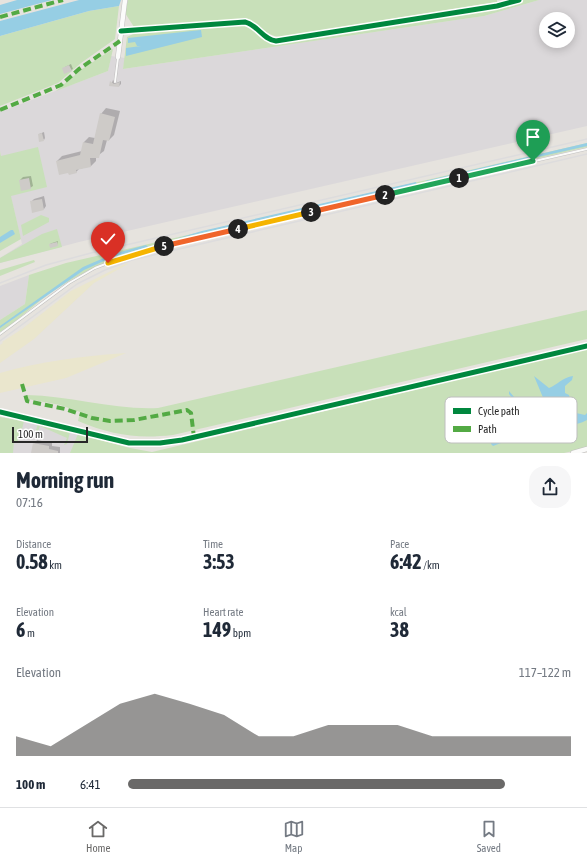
<!DOCTYPE html>
<meta charset="utf-8">
<style>
:root{--surface:#fff;--page:#f6f6f7;--text:#1f2937;--muted:#747a83;--line:#e0e1e3;--accent:#6a6968}
body{margin:0;font-family:"Asap Condensed",sans-serif;background:var(--page);color:var(--text);height:100vh;display:flex;flex-direction:column;font-size:15px;white-space:nowrap}
*{box-sizing:border-box;margin:0}
p{font-size:13px;color:var(--muted)}
.icon{flex:none;width:22px;height:22px;fill:none;stroke:currentColor;stroke-width:2;stroke-linecap:round;stroke-linejoin:round}
.map{position:relative;height:453px;overflow:hidden}
.sheet{display:flex;flex-direction:column;background:var(--surface);flex:1}
.sheet>*{flex:none}
.controls{position:absolute;left:539px;top:12px;display:grid;gap:8px}
.controls a{display:grid;place-items:center;width:36px;height:36px;border-radius:50%;background:var(--surface);box-shadow:0 2px 10px #0003;font-size:20px}
.scale{position:absolute;left:12px;bottom:10px;width:76px;box-sizing:border-box;padding-left:4px;border:2px solid #282828;border-top:0;font-size:11px;line-height:14px;white-space:nowrap;color:#282828;-webkit-text-stroke:3px #fff;paint-order:stroke}
.pin{position:absolute;display:grid;place-items:center;width:34px;height:34px;color:#fff;margin:-41px -17px;border-radius:50% 50% 50% 0;rotate:-45deg;box-shadow:0 0 4px #0007}
.pin .icon{rotate:45deg}
.km{position:absolute;width:20px;height:20px;margin:-10px;border-radius:50%;background:#222;color:#fff;font-size:11px;line-height:20px;text-align:center}
.round{display:grid;place-items:center;flex:none;width:42px;height:42px;border-radius:16px;background:var(--page)}
.head{display:flex;align-items:center;justify-content:space-between;height:68px;padding:0 16px}
h1{font-size:22px;font-weight:700;line-height:30px}
.figures{display:grid;grid-template-columns:repeat(3,1fr);gap:6px;height:68px;padding:4px 16px}
.figures div{display:grid;align-content:center}
.figures b{font-size:20px;font-weight:700}
.figures small{font-size:11px;font-weight:400}
.figures p{font-size:11px}
.chart{height:112px;padding:8px 16px}
.chart p{display:flex;justify-content:space-between}
.chart svg{width:100%;height:72px;margin-top:4px;fill:var(--accent);opacity:.7}
ul{padding:0 16px;list-style:none;font-size:13px}
li{display:grid;grid-template-columns:64px 48px 1fr;align-items:center;height:30px}
li i{height:10px;border-radius:5px;background:var(--accent)}
.tab-bar{display:flex;justify-content:space-around;align-items:center;height:56px;border-top:1px solid var(--line);background:var(--surface);font-size:11px;color:var(--muted)}
.tab-bar a{display:grid;justify-items:center;gap:2px}
.tab-bar .current{color:var(--accent)}
.map>svg:first-child{display:block}
.industrial{fill:#dbd8da;fill-rule:evenodd}
.green{fill:#c8e0b9}
.sand{fill:#eae6cd}
.water{fill:#96cee4}
.shadow{fill:#0003}
.building{fill:#cecbc8}
.lines{fill:none;stroke-linecap:round;stroke-linejoin:round}
.service-casing{stroke:#c0bfbf;stroke-width:3}
.minor-casing{stroke:#c0bfbf;stroke-width:5.5}
.service{stroke:#fbfbfa;stroke-width:2}
.minor{stroke:#fbfbfa;stroke-width:4.5}
.rail{stroke:#dddcdd;stroke-width:1.5}
.quiet{stroke:#53aa44;stroke-width:4;stroke-dasharray:8 4;stroke-linecap:butt}
.cycleway-casing{stroke:#fff;stroke-width:8}
.cycleway{stroke:#00873e;stroke-width:5}
.split-1-casing{stroke:#fff;stroke-width:8}
.split-2-casing{stroke:#fff;stroke-width:8}
.split-3-casing{stroke:#fff;stroke-width:8}
.split-4-casing{stroke:#fff;stroke-width:8}
.split-5-casing{stroke:#fff;stroke-width:8}
.split-6-casing{stroke:#fff;stroke-width:8}
.split-1{stroke:#22a559;stroke-width:5}
.split-2{stroke:#22a559;stroke-width:5}
.split-3{stroke:#f0652b;stroke-width:5}
.split-4{stroke:#f5b400;stroke-width:5}
.split-5{stroke:#f0652b;stroke-width:5}
.split-6{stroke:#f5b400;stroke-width:5}
.key{fill:#fff;stroke:#bebebe;stroke-width:1}
.key-label{font-size:11px;fill:#282828}
</style>
<div class="map">
<svg width="587" height="453" viewBox="0 0 587 453">
<rect width="100%" height="100%" fill="#e6e3de"/>
<g class="industrial">
<path d="M539 0H587V126L79 242 0 263V258L22 244 0 151V112L108 71 111 56 125 58 123 69 463 19 484 16ZM546 19H568V41H546Z"/>
<path d="M29 275 25 304 0 320V286Z"/>
<path d="M15 419 80 433 85 453H10Z"/>
</g>
<g class="green">
<path d="M128 0H497V2L279 37C264 35 257 21 242 19L134 27 125 13Z"/>
<path d="M524 0H539L484 16 463 19 123 69 127 37 133 34 245 25 269 42 273 43 480 11Z"/>
<path d="M119 6 115 39 81 63 58 83 0 106V36L89 11Z"/>
<path d="M113 49 108 71 56 91 82 69Z"/>
<path d="M587 143V147L156 246C121 255 88 268 58 288 37 301 21 319 0 332V320L25 304 29 275 66 263Z"/>
<path d="M38 147 47 187 11 196 21 239 0 251V151L1 156Z"/>
<path d="M41 215 49 218V222L23 236 21 225Z"/>
<path d="M57 229 62 247 0 263V258L42 234Z"/>
<path d="M34 260 35 262 0 276V270Z"/>
<path d="M587 310V339L173 435C136 439 112 435 78 421L80 412 60 405 28 399 27 395C71 396 114 410 158 408Z"/>
<path d="M587 349V448L564 453H70L78 434 130 448 152 452Z"/>
<path d="M0 417 24 421 22 429H20L18 441H14L13 453H0Z"/>
<path d="M38 424 70 432 67 444 64 445 67 438 40 426 37 434 35 433Z"/>
</g>
<g class="sand">
<path d="M127 263 128 264 94 283 34 339 0 363V345L3 343 2 342 22 329 71 291Z"/>
<path d="M126 353 66 378 0 393V373C42 361 83 356 126 353Z"/>
</g>
<g class="water">
<path d="M17 0H52L0 14V5Z"/>
<path d="M79 0H121L119 6 89 11 0 36V21Z"/>
<path d="M201 30 202 37 126 56V48L141 46H137L135 42 128 43V38Z"/>
<path d="M587 143V146L427 182 425 181Z"/>
<path d="M416 182 417 185 175 239 202 231Z"/>
<path d="M11 230H13L15 234 0 243V237Z"/>
<path d="M146 245 148 247 113 257 84 270 0 328V326L83 267 113 254Z"/>
<path d="M534 376 549 388C557 385 563 377 573 376L572 380 565 386V393L569 395 570 399 573 398 574 401 573 405 576 413 585 415 587 413V420C575 427 560 425 547 427 528 431 511 439 493 446L491 444 492 439 527 428 530 421 509 394V391C518 401 528 416 542 417L545 414 544 400Z"/>
</g>
<g class="shadow">
<path d="M71 64 73 69 71 70 65 67Z"/>
<path d="M113 80 116 83 121 81V84L119 86 111 85Z"/>
<path d="M106 108 120 111 114 135 109 140H107L104 151 96 157V161L91 166 79 169 76 172 57 161 62 156 82 151 84 142 89 137 95 138 101 114Z"/>
<path d="M44 132 45 138 44 140 39 134Z"/>
<path d="M31 176 33 186 30 188 20 180 23 177Z"/>
<path d="M44 196 46 206 44 209 31 202 34 199Z"/>
<path d="M58 241 57 245 50 244 52 243Z"/>
<path d="M37 440 52 443V446L60 447V453H32L34 444Z"/>
</g>
<g class="building">
<path d="M69 65 72 71 64 74 62 68Z"/>
<path d="M110 81 114 84 120 82 119 87 109 86Z"/>
<path d="M100 113 115 117 109 141 103 140 99 158H90L91 167 76 170 77 173 69 175 68 173 59 175 56 161 80 155 83 142 93 144Z"/>
<path d="M42 133 44 141 39 142 38 134Z"/>
<path d="M29 178 31 189 21 191 19 180Z"/>
<path d="M42 199 44 210 32 213 30 201Z"/>
<path d="M57 242 58 246 50 248 49 244Z"/>
<path d="M33 443 49 446V449L58 451V453H31Z"/>
</g>
<g class="lines">
<g class="service-casing">
<g id="service">
<path d="M115 82 118 58"/>
<path d="M0 334 69 283 95 268 134 253 587 149"/>
</g>
</g>
<g class="minor-casing">
<g id="minor">
<path d="M121 31 245 22C258 25 262 39 276 41L497 6 519 0"/>
<path d="M118 57 125 0"/>
<path d="M0 412 129 443H160L182 440 587 346"/>
<path d="M573 453 587 449"/>
</g>
</g>
<use href="#service" class="service"/>
<use href="#minor" class="minor"/>
<g class="rail">
<path d="M0 283 46 265 91 253 587 139"/>
<path d="M0 341 77 284 105 270 132 260 587 154"/>
</g>
<g class="quiet">
<path d="M0 17 63 0"/>
<path d="M0 110 61 85 79 69 120 41"/>
<path d="M22 384 27 401 65 409 92 418 110 421 134 420 187 410 191 413 194 437"/>
</g>
<g class="cycleway-casing">
<g id="cycleway">
<path d="M121 31 245 22C258 25 262 39 276 41L497 6 519 0"/>
<path d="M0 412 129 443H160L182 440 587 346"/>
</g>
</g>
<use href="#cycleway" class="cycleway"/>
</g>
<g class="lines">
<g class="split-1-casing">
<path id="split-1" d="M459 178 533 161"/>
</g>
<g class="split-2-casing">
<path id="split-2" d="M385 195 459 178"/>
</g>
<g class="split-3-casing">
<path id="split-3" d="M311 212 385 195"/>
</g>
<g class="split-4-casing">
<path id="split-4" d="M238 229 311 212"/>
</g>
<g class="split-5-casing">
<path id="split-5" d="M164 246 238 229"/>
</g>
<g class="split-6-casing">
<path id="split-6" d="M108 263 164 246"/>
</g>
<use href="#split-1" class="split-1"/>
<use href="#split-2" class="split-2"/>
<use href="#split-3" class="split-3"/>
<use href="#split-4" class="split-4"/>
<use href="#split-5" class="split-5"/>
<use href="#split-6" class="split-6"/>
</g>
<rect x="445" y="397" width="132" height="46" rx="6" class="key"/>
<rect x="453" y="408" width="18" height="6" fill="#00873e"/>
<rect x="453" y="426" width="18" height="6" fill="#53aa44"/>
<g class="key-label">
<text x="478" y="415">Cycle path</text>
<text x="478" y="433">Path</text>
</g>
</svg>
<div class="controls">
<a><svg class="icon" aria-label="layers" viewBox="0 0 24 24"><path d="M12 4l9 5-9 5-9-5zM3 14l9 5 9-5"/></svg></a>
</div>
<div class="scale">100 m</div>
<div class="pin" style="left:533px;top:161px;background:#1e9e55"><svg class="icon" aria-label="arrive" viewBox="0 0 24 24"><path d="M6 21V4h12l-3 4 3 4H6"/></svg></div>
<div class="pin" style="left:108px;top:263px;background:#d93025"><svg class="icon" aria-label="check" viewBox="0 0 24 24"><path d="M5 12l5 5 9-10"/></svg></div>
<b class="km" style="left:459px;top:178px">1</b>
<b class="km" style="left:385px;top:195px">2</b>
<b class="km" style="left:311px;top:212px">3</b>
<b class="km" style="left:238px;top:229px">4</b>
<b class="km" style="left:164px;top:246px">5</b>
</div>
<section class="sheet">
<div class="head"><div><h1>Morning run</h1><p>07:16</p></div><a class="round"><svg class="icon" aria-label="share" viewBox="0 0 24 24"><path d="M12 15V3M7 8l5-5 5 5M5 13v7h14v-7"/></svg></a></div>
<div class="figures">
<div><p>Distance</p><b>0.58<small> km</small></b></div>
<div><p>Time</p><b>3:53</b></div>
<div><p>Pace</p><b>6:42<small> /km</small></b></div>
</div>
<div class="figures">
<div><p>Elevation</p><b>6<small> m</small></b></div>
<div><p>Heart rate</p><b>149<small> bpm</small></b></div>
<div><p>kcal</p><b>38</b></div>
</div>
<div class="chart"><p><span>Elevation</span>117–122 m</p>
<svg viewBox="0 0 160 44" preserveAspectRatio="none"><path d="M0 44V32L10 38L20 25L30 12L40 6L50 12L60 19L70 32L80 32L90 25L100 25L110 25L120 32L130 32L140 32L150 32L160 32V44z"/></svg>
</div>
<ul>
<li><b>100 m</b>6:41<i style="width:85%"></i></li>
</ul>
</section>
<nav class="tab-bar">
<a class="current"><svg class="icon" aria-label="home" viewBox="0 0 24 24"><path d="M3 11l9-7 9 7M6 9v11h12V9"/></svg>Home</a>
<a><svg class="icon" aria-label="map" viewBox="0 0 24 24"><path d="M3 6l6-2 6 2 6-2v14l-6 2-6-2-6 2zM9 4v14M15 6v14"/></svg>Map</a>
<a><svg class="icon" aria-label="saved" viewBox="0 0 24 24"><path d="M7 4h10v16l-5-4-5 4z"/></svg>Saved</a>
</nav>
